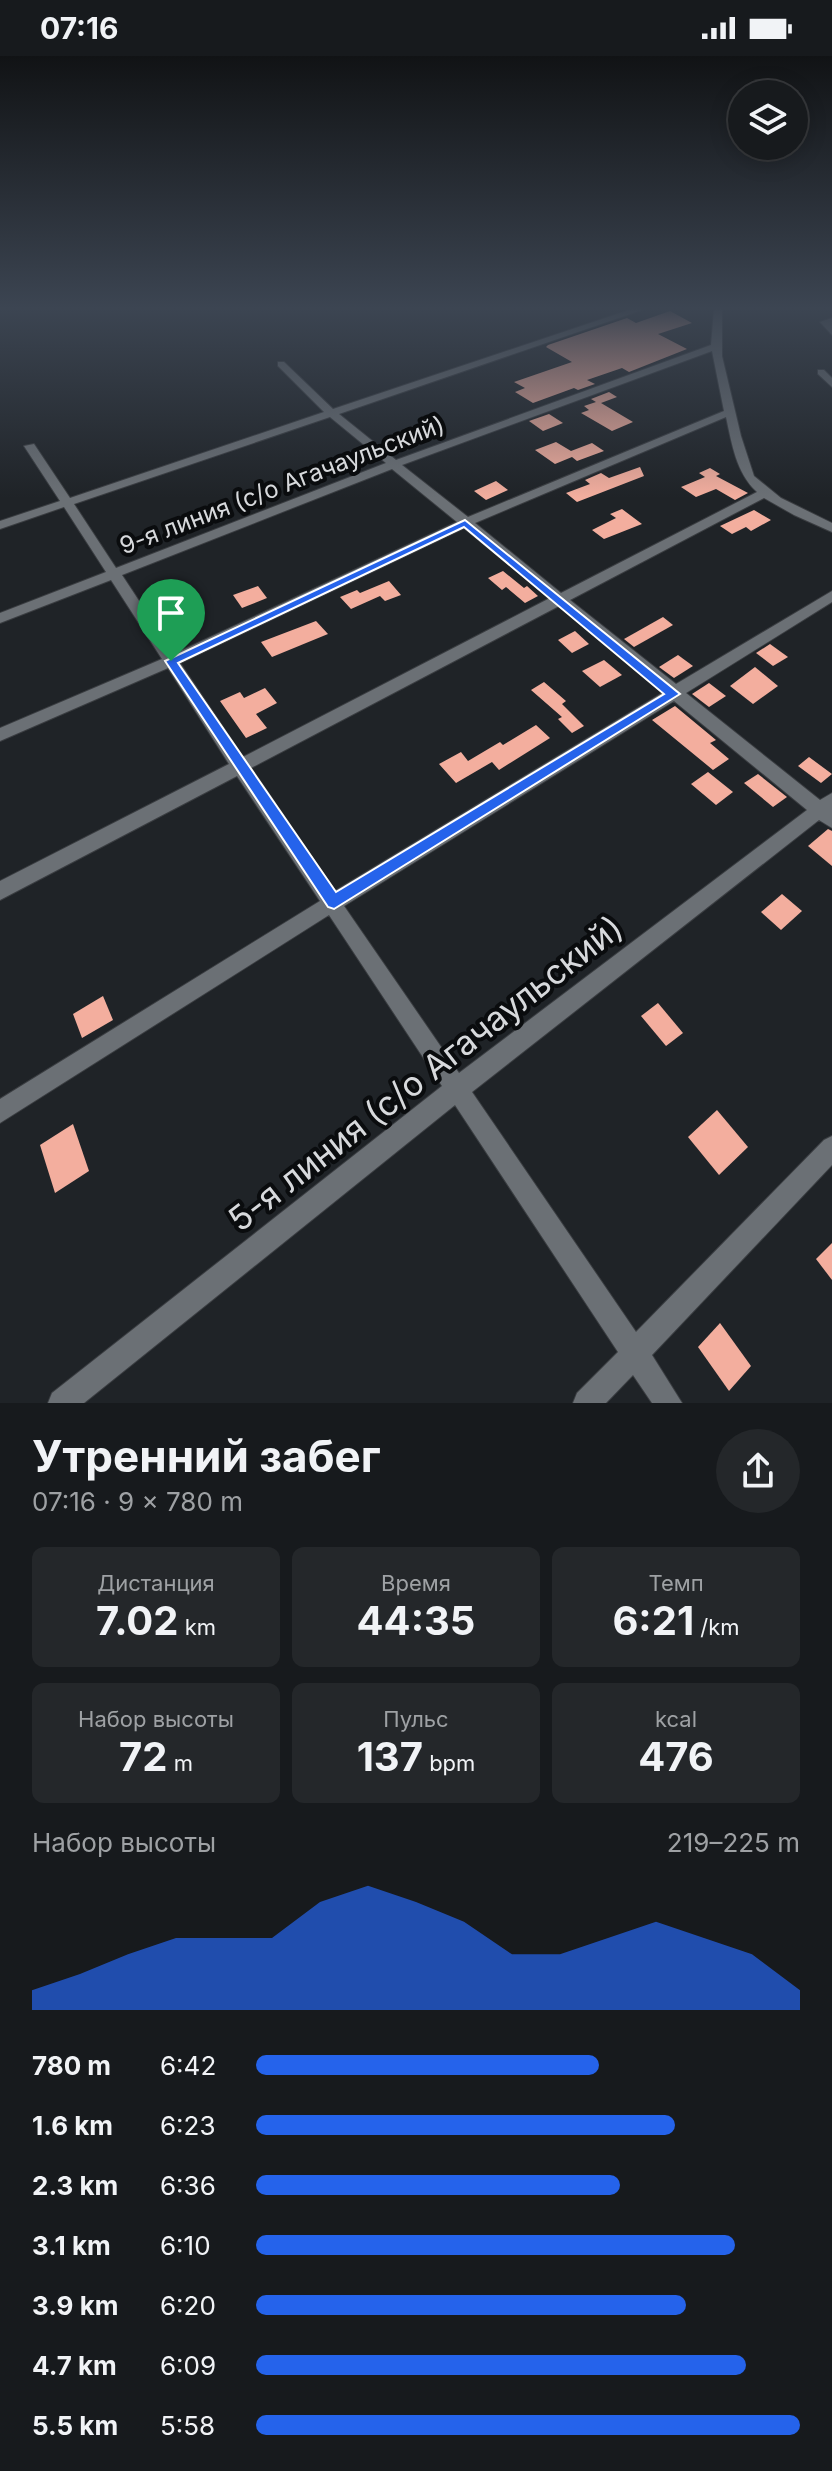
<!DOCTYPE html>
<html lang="ru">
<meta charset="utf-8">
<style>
:root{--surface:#171a1d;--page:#24272a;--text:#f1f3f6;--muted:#9ea1a4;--line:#36383b;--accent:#2563eb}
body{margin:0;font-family:Inter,sans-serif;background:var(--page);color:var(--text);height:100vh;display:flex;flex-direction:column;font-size:30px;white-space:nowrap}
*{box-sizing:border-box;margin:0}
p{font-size:26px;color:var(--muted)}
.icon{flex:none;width:44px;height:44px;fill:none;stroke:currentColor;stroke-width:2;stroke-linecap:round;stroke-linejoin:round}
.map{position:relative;height:1347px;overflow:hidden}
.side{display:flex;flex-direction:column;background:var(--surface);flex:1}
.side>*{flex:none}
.buttons{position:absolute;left:728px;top:24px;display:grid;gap:16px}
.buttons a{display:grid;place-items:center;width:80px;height:80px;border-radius:50%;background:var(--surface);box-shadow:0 4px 20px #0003,0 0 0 2px var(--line);font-size:40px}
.pin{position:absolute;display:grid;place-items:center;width:68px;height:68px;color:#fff;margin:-82px -34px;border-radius:50% 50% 50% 0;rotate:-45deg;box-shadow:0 0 8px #0007}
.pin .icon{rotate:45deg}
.round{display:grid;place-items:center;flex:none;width:84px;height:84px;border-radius:42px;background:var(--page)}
.headline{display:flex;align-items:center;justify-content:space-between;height:136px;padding:0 32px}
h1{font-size:44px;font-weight:700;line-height:60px}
.stats{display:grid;grid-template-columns:repeat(3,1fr);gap:12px;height:136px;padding:8px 32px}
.stats div{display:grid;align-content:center;border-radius:12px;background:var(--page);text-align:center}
.stats b{font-size:40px;font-weight:700}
.stats small{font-size:22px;font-weight:400}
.stats p{font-size:22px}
.chart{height:224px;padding:16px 32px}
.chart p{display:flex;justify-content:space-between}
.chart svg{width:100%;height:144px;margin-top:8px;fill:var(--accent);opacity:.7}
ul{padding:0 32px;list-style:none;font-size:26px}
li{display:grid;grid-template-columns:128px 96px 1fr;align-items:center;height:60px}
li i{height:20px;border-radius:10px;background:var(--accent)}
.status{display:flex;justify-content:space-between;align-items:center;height:56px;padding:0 40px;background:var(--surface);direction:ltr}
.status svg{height:22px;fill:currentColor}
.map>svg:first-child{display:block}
.building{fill:#f3ae9e}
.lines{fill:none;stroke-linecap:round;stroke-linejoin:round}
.minor-casing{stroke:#3a3d41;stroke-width:2}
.minor{fill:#6b7075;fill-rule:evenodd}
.route{fill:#2563eb;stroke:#fff;stroke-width:2;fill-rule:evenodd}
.labels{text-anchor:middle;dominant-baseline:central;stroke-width:8;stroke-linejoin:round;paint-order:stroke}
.far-street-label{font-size:24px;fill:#d7d9dc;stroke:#0a0c0e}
.near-street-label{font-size:34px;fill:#d7d9dc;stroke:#0a0c0e}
</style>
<div class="status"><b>07:16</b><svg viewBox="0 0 49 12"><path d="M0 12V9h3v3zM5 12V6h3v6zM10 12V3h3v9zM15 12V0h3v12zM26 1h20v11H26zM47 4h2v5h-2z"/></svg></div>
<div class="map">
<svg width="832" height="1347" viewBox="0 0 832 1347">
<rect width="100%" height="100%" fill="#1f2327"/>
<g class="building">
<path d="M670 255 692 267 658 278 687 293 629 316 622 312 587 324 595 328 578 334 574 332 533 347 515 336 525 332 514 326 572 306 546 291 548 289 627 262 636 267Z"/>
<path d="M609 336 617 341 601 347 633 366 612 375 581 357 589 354 584 350 596 346 591 343Z"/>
<path d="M549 358 563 367 543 375 529 365Z"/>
<path d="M556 386 571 395 592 387 604 395 577 405 572 401 555 408 535 394Z"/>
<path d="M640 411 644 420 577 446 566 437 590 428 585 424 601 417 609 422Z"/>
<path d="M710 412 720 418 716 420 748 437 735 444 716 433 696 441 681 431 705 421 699 417Z"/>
<path d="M496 425 508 434 486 444 474 435Z"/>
<path d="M622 453 642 468 604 483 592 474 616 462 610 458Z"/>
<path d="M754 454 771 464 751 475 746 471 732 478 720 470Z"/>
<path d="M503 515 524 532 527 530 538 540 525 547 506 531 502 534 488 522Z"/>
<path d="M389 525 401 539 385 545 380 540 351 553 340 541 357 534 360 537Z"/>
<path d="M258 530 267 542 242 552 233 539Z"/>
<path d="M663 561 673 569 634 591 624 583Z"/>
<path d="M316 565 328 578 272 601 261 586Z"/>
<path d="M575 575 589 588 572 597 558 584Z"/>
<path d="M770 588 788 601 773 610 756 597Z"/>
<path d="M678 599 693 610 674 622 659 611Z"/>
<path d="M604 604 622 619 600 631 582 615Z"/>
<path d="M755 611 778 630 753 648 730 630Z"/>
<path d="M544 626 566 645 562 648 584 670 572 677 558 663 562 661 531 634Z"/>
<path d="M709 627 726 640 709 651 692 638Z"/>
<path d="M265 632 277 647 256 658 267 672 246 682 220 645 240 636 244 642Z"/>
<path d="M675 650 716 684 710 687 729 703 713 714 652 664Z"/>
<path d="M536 669 550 682 499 714 492 706 456 727 439 708 461 696 468 705 500 686 503 689Z"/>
<path d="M809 701 832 718 821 727 798 710Z"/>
<path d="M708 716 733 736 716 749 691 728Z"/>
<path d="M758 718 787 741 773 751 744 727Z"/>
<path d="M828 773 832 775V810L808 790Z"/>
<path d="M782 838 802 855 781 874 761 856Z"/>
<path d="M103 940 113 964 82 982 73 958Z"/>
<path d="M658 947 683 977 666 990 641 960Z"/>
<path d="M717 1054 748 1091 719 1119 688 1081Z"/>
<path d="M73 1068 89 1115 55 1137 40 1089Z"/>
<path d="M832 1187V1224L816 1203Z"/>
<path d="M720 1267 751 1310 729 1335 698 1291Z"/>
</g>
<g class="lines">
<g class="minor-casing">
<g id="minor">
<path d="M632 253H645L339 358 396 404 711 289 714 253H722V300L741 380 754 420 781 442 832 467V476L794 459 764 442 570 544 676 628 832 535V546L686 637 820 744 832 737V772L819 764 472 1036 636 1276 824 1084 832 1080V1109L652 1299 682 1347H652L633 1319 606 1347H573L577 1337 618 1296 455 1049 84 1347H48L52 1337 442 1030 329 859 0 1067V1043L320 845 237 720 0 844V825L229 708 168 612 0 685V672L162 603 111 524 0 567V557L106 516 64 451 0 473V465L60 445 24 390 34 388 70 442 324 356 278 310V306H284L333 353ZM712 295 724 355 468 461 402 409ZM330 361 386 407 116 512 74 448ZM726 361C732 388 736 417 757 436L561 537 475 467ZM392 413 457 466 174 598 122 519ZM464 472 550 542 243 701 180 607ZM559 550 664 636 335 835 251 712ZM674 645 807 754 459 1017 344 850Z"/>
<path d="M832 262V279L820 266Z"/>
<path d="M818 314H824L832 322V331L818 318Z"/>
</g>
</g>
<use href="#minor" class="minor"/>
</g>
<linearGradient id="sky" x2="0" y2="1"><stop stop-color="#111315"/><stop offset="0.57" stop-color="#3c4552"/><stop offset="1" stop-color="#3c4552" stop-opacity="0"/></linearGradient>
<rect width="832" height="442" fill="url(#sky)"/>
<path class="route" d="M465 464 680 638 334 853 328 851 165 605ZM464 471 664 638 336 836 178 607Z"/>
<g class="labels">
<g class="far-street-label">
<text transform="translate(282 429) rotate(-21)">9-я линия (с/о Агачаульский)</text>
</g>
<g class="near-street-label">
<text transform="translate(425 1017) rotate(-38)">5-я линия (с/о Агачаульский)</text>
</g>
</g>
</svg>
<div class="buttons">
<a><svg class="icon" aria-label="layers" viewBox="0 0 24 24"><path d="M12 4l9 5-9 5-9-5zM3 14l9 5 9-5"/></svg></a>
</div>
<div class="pin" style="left:171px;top:605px;background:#1e9e55"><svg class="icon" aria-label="arrive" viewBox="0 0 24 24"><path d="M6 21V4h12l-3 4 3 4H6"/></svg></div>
</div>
<section class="side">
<div class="headline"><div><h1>Утренний забег</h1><p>07:16 · 9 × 780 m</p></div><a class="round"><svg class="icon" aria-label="share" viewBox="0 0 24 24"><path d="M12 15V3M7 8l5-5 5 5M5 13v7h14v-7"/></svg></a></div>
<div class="stats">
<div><p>Дистанция</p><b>7.02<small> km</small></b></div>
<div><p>Время</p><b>44:35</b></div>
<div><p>Темп</p><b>6:21<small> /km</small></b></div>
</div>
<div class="stats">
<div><p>Набор высоты</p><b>72<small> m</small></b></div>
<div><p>Пульс</p><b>137<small> bpm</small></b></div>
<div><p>kcal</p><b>476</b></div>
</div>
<div class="chart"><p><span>Набор высоты</span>219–225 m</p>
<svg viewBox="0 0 160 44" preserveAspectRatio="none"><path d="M0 44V38L10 33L20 27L30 22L40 22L50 22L60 11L70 6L80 11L90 17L100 27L110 27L120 22L130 17L140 22L150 27L160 38V44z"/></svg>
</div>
<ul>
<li><b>780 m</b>6:42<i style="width:63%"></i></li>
<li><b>1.6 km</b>6:23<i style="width:77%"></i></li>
<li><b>2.3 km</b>6:36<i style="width:67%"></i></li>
<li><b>3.1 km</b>6:10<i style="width:88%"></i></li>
<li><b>3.9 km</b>6:20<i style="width:79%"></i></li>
<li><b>4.7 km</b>6:09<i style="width:90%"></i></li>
<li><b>5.5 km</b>5:58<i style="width:100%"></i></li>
</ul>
</section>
